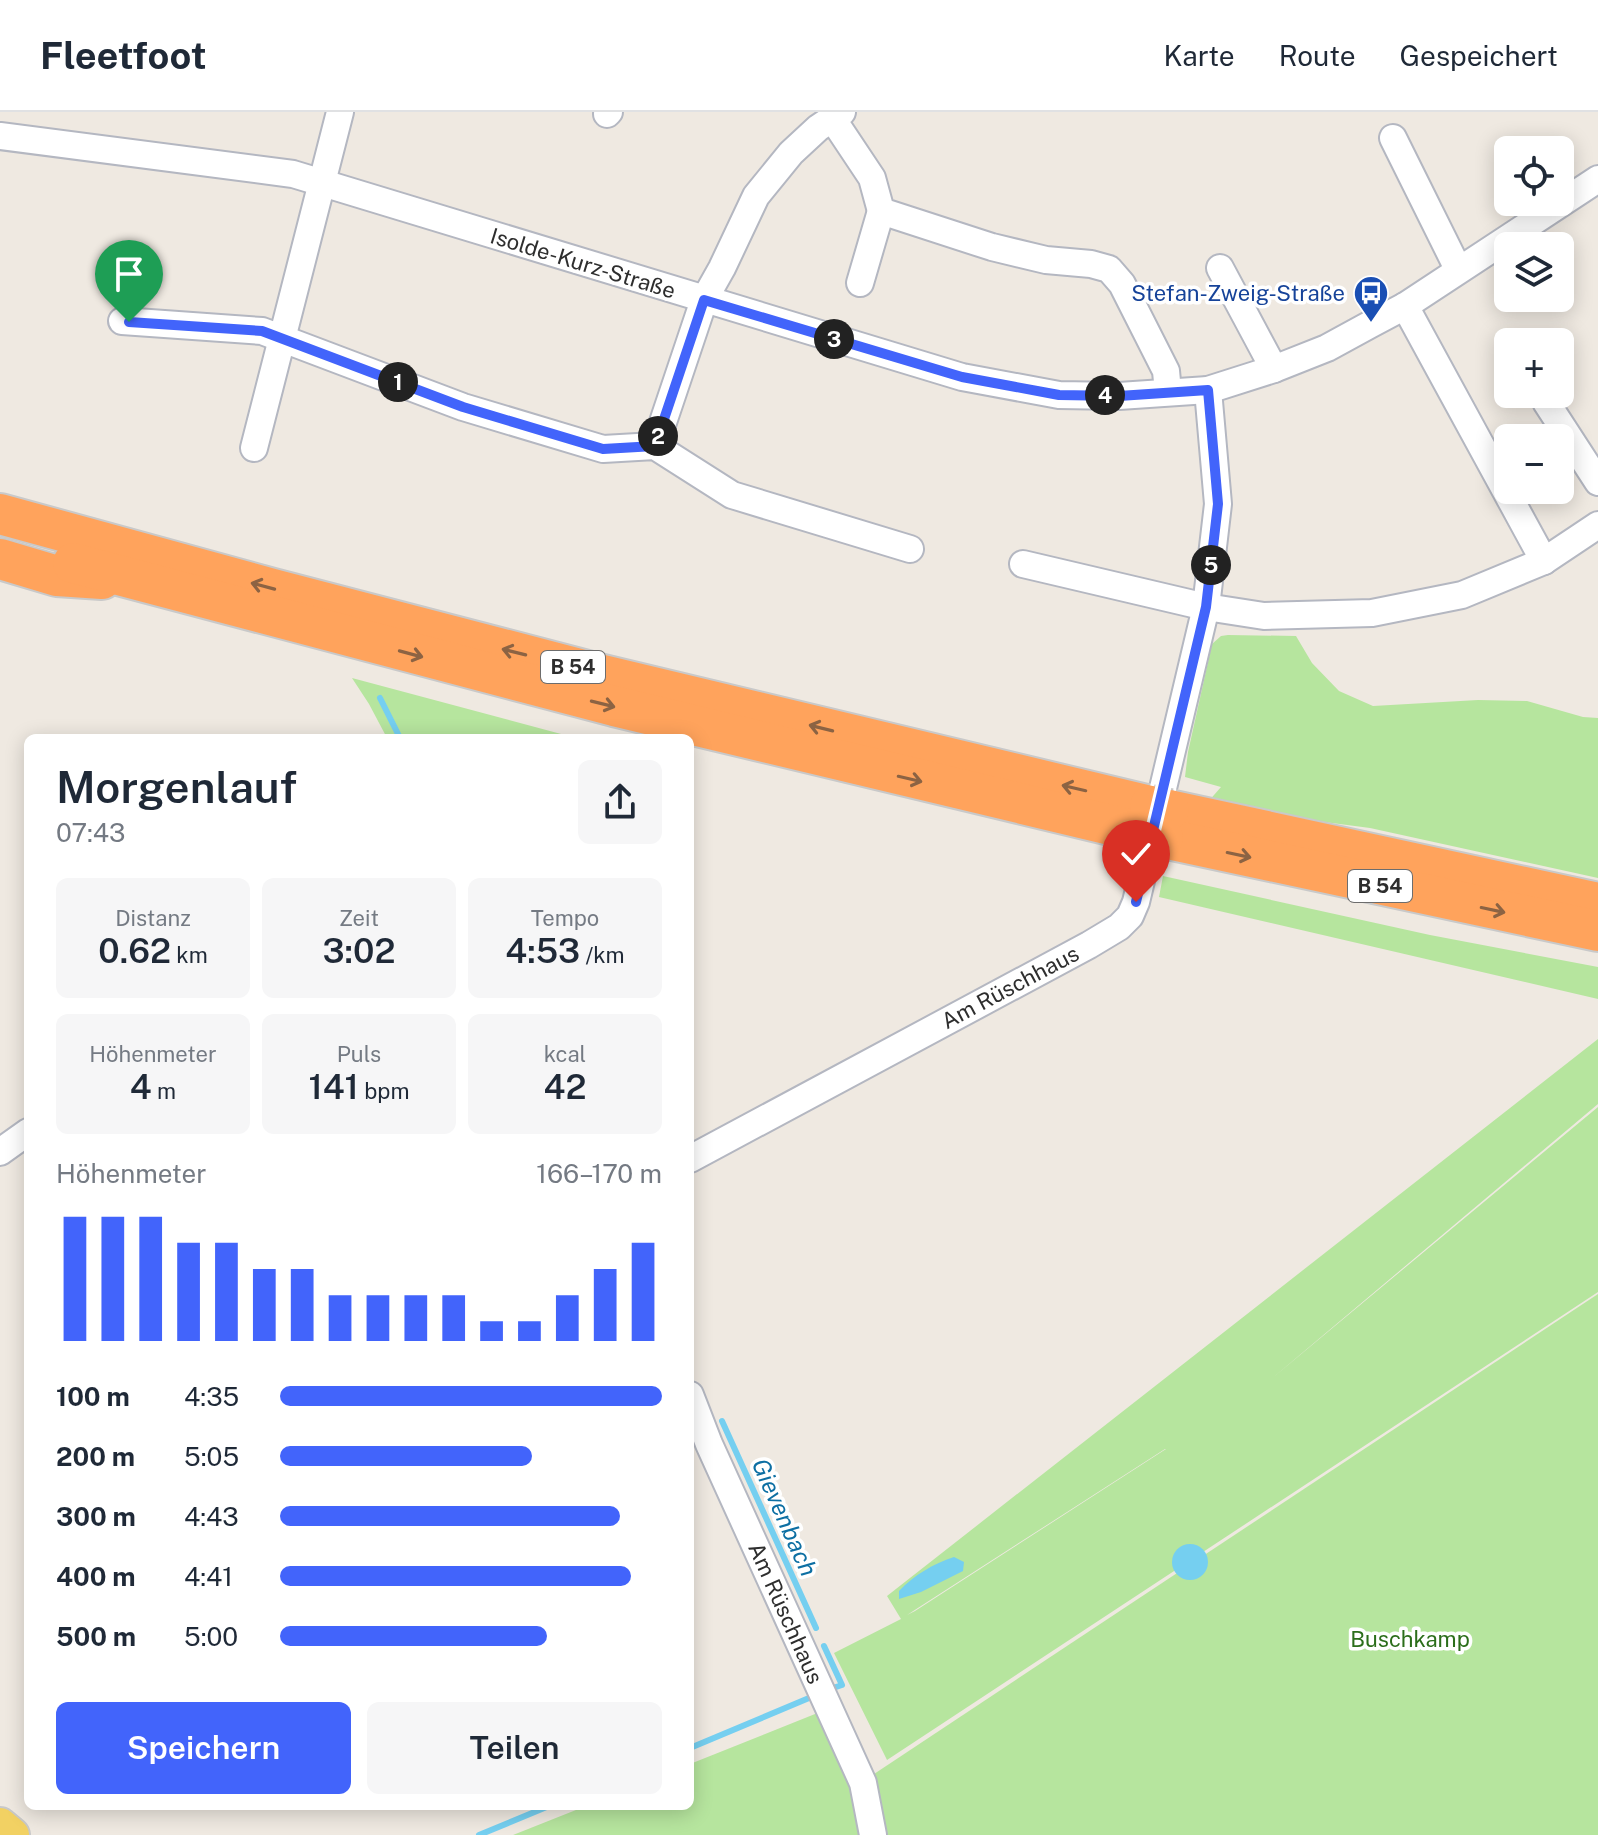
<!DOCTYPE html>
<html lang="de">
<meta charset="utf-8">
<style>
:root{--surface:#fff;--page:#f6f6f7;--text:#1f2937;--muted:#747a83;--line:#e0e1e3;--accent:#4264fb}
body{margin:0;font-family:"Public Sans",sans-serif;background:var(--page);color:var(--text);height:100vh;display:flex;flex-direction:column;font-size:30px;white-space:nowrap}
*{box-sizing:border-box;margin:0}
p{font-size:26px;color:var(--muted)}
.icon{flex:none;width:44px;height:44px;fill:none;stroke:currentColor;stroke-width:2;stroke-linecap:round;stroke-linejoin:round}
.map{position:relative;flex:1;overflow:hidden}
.details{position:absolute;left:24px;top:622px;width:670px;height:1076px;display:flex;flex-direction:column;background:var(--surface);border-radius:12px;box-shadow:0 4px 20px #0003}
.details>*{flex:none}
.fabs{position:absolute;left:1494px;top:24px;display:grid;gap:16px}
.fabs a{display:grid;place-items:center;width:80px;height:80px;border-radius:12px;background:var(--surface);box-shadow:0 4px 20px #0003;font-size:40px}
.pin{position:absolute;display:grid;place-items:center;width:68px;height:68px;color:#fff;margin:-82px -34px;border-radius:50% 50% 50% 0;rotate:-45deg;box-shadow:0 0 8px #0007}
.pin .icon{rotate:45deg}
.km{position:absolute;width:40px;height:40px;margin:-20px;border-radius:50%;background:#222;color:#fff;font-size:22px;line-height:40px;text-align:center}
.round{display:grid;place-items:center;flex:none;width:84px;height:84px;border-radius:12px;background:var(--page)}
.summary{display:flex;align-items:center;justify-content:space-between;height:136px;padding:0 32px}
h1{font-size:44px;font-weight:600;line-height:60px}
.stats{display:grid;grid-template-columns:repeat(3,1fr);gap:12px;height:136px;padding:8px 32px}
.stats div{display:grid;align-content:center;border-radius:12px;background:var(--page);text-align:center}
.stats b{font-size:34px;font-weight:600}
.stats small{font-size:22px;font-weight:400}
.stats p{font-size:22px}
.chart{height:224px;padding:16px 32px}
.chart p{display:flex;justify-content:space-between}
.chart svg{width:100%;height:144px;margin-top:8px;stroke:var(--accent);stroke-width:6}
.primary-button{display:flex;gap:16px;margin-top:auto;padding:16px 32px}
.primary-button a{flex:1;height:92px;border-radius:12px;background:var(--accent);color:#fff;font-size:32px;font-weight:600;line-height:92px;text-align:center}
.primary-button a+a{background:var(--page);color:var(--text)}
ul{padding:0 32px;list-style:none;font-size:26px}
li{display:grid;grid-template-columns:128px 96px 1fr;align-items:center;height:60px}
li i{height:20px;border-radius:10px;background:var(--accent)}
header{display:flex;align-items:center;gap:48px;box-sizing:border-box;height:112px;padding:0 40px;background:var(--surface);border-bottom:2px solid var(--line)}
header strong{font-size:38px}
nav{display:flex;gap:44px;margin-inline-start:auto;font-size:28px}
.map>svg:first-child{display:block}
.green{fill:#b6e59e;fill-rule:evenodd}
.water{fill:#75cff0}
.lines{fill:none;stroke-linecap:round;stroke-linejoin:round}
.stream{stroke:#75cff0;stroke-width:6}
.minor-casing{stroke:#b4b7c1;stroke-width:30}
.major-casing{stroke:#c9c9c9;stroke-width:38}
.highway-casing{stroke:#c9c9c9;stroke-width:44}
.minor{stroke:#fff;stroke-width:26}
.major{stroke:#f2d163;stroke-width:34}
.highway{stroke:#ffa35c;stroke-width:40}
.highway-bridge-casing{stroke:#c9c9c9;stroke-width:44;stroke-linecap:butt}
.highway-bridge{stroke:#ffa35c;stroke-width:40}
.oneway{stroke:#8c6343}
.route-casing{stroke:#fff;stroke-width:16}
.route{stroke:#4264fb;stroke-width:10}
.labels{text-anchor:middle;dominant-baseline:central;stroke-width:7;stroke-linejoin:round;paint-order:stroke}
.shield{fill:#fff;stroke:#6d6d6d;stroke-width:2}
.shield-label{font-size:20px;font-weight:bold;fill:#2e2e2e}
.street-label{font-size:22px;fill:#2e2e2e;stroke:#fff}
.transit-label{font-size:22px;fill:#164399;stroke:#fff;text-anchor:end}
.park-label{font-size:22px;fill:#2c6e1b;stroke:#fff}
.water-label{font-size:24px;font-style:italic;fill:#0d6fa3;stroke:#fff}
</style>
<header>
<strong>Fleetfoot</strong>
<nav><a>Karte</a><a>Route</a><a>Gespeichert</a></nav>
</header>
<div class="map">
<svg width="1598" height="1723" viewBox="0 0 1598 1723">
<rect width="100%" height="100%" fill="#efe9e1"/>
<g class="green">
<path d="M1228 523 1296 524 1312 551 1339 579 1373 594 1478 588 1527 589 1583 605 1598 606V766L1370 716 1271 703 1207 691 1221 675 1185 665 1188 640 1212 532 1221 524Z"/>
<path d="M352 566 576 626H387L369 592Z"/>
<path d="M1163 764 1430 823 1598 855V887L1159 785Z"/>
<path d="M1598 927V992L1258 1278 1598 995V1180L887 1648 834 1541 901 1507 887 1484ZM1166 1337 915 1499 907 1503 1165 1337Z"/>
<path d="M1598 1182V1723H879L868 1666Z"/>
<path d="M820 1600 865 1708 864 1723H513L586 1694H690V1652Z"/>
</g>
<g class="water">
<circle cx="1190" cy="1450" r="18"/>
<path d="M954 1445 964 1450 963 1459 921 1480 899 1487V1479C914 1463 933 1452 954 1445Z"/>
</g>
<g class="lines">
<g class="stream">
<path d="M380 586 400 626"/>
<path d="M722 1309 816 1516"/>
<path d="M824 1534 842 1573 836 1575"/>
<path d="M690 1636 809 1586"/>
<path d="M479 1723 549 1694"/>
</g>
<g class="minor-casing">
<g id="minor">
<path d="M607 2 609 0"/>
<path d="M832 6 872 66 881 99 992 135 1046 148 1091 152 1109 157 1122 172 1166 259 1168 280"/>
<path d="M0 24 293 62 962 265 1059 283 1119 284 1208 278 1274 257 1327 236 1371 212 1405 194 1598 67"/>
<path d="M1393 26 1458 157"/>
<path d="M1220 156 1274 257"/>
<path d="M860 171 881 99"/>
<path d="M1405 194 1544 449"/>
<path d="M122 209 262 219 463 295 603 337 655 334 732 383 910 437"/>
<path d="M1546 290 1598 370"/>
<path d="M655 334 704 188 722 156 756 84 791 41 818 16 842 0"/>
<path d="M254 336 340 0"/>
<path d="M1023 452 1206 495 1264 504 1372 501 1462 483 1544 449 1598 413"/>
<path d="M0 1040 28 1020"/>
<path d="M690 1047 1089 833 1119 815 1130 804 1136 790 1206 495 1218 392 1208 278"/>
<path d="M690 1283 709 1332 863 1671 873 1723"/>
</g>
</g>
<g class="major-casing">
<path id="major" d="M0 1713 12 1723"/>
</g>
<g class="highway-casing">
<g id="highway">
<path d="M0 402 273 477 599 562 1150 694"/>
<path d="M0 447 57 464 102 467"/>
<path d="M73 451 614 594 1144 721"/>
<path d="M1169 698 1598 791"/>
<path d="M1163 726 1598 819"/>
</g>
</g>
<use href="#minor" class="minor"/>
<use href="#major" class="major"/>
<use href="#highway" class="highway"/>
<g class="highway-bridge-casing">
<g id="highway-bridge">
<path d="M1150 694 1169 698"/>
<path d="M1144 721 1163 726"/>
</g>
</g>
<use href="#highway-bridge" class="highway-bridge"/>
</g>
<defs><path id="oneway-shaft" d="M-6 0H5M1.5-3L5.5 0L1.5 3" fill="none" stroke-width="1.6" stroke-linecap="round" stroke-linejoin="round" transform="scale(2)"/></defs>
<g class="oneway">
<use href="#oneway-shaft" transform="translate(263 474) rotate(-165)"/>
<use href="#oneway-shaft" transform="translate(514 540) rotate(-166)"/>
<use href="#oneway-shaft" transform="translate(411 542) rotate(15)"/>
<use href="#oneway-shaft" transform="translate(603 592) rotate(14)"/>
<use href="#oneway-shaft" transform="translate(821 616) rotate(-166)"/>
<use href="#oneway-shaft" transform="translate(910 667) rotate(13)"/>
<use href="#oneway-shaft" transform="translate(1074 676) rotate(-167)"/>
<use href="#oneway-shaft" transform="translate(1239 743) rotate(12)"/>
<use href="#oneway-shaft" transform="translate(1493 798) rotate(12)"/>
</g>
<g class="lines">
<g class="route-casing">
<path id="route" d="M129 210 262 219 463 295 603 337 655 334 704 188 962 265 1059 283 1119 284 1208 278 1218 392 1206 495 1136 790"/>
</g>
<use href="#route" class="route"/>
</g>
<defs>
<g id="bus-pin" transform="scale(1.8)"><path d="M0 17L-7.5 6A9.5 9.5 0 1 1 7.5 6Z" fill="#1a4fb4" stroke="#fff"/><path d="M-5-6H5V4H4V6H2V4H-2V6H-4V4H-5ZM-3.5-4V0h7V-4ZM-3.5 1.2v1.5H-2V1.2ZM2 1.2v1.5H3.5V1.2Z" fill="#fff"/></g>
</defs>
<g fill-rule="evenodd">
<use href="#bus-pin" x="1371" y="181"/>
</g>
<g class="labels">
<g class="shield">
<rect x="541" y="539" width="64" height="32" rx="6"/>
<rect x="1348" y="758" width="64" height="32" rx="6"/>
</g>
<g class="shield-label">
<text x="573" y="555">B 54</text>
<text x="1380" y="774">B 54</text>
</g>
<g class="street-label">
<text transform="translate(583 151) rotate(17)">Isolde-Kurz-Straße</text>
<text transform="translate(1010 875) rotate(-28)">Am Rüschhaus</text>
<text transform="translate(786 1501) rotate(66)">Am Rüschhaus</text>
</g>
<g class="transit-label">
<text x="1345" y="181">Stefan-Zweig-Straße</text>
</g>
<g class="park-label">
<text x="1410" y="1527">Buschkamp</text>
</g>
<g class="water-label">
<text transform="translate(785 1405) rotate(66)">Gievenbach</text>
</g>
</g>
</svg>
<div class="fabs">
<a><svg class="icon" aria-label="locate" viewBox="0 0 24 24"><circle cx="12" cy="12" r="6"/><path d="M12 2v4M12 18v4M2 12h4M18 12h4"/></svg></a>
<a><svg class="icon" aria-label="layers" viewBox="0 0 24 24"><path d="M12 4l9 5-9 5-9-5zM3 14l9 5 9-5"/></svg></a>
<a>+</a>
<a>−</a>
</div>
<div class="pin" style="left:129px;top:210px;background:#1e9e55"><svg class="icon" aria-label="arrive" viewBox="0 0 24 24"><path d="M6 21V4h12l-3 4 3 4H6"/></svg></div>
<div class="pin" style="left:1136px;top:790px;background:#d93025"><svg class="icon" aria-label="check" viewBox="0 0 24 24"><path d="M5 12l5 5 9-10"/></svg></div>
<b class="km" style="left:398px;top:270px">1</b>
<b class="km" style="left:658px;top:324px">2</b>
<b class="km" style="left:834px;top:227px">3</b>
<b class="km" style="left:1105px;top:283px">4</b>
<b class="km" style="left:1211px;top:453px">5</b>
<section class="details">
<div class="summary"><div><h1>Morgenlauf</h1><p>07:43</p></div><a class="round"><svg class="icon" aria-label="share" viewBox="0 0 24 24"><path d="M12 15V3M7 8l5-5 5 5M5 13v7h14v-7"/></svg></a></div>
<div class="stats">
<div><p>Distanz</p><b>0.62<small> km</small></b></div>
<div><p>Zeit</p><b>3:02</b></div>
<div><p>Tempo</p><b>4:53<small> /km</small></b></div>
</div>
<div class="stats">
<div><p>Höhenmeter</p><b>4<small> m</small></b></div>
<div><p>Puls</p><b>141<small> bpm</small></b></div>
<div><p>kcal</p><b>42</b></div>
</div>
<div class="chart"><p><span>Höhenmeter</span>166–170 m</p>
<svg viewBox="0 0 160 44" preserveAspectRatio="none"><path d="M5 44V6M15 44V6M25 44V6M35 44V14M45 44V14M55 44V22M65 44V22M75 44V30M85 44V30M95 44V30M105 44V30M115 44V38M125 44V38M135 44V30M145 44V22M155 44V14"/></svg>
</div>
<ul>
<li><b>100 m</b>4:35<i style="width:100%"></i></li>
<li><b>200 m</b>5:05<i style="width:66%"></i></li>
<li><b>300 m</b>4:43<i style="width:89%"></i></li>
<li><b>400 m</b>4:41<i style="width:92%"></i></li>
<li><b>500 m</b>5:00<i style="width:70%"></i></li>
</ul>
<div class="primary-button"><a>Speichern</a><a>Teilen</a></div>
</section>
</div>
